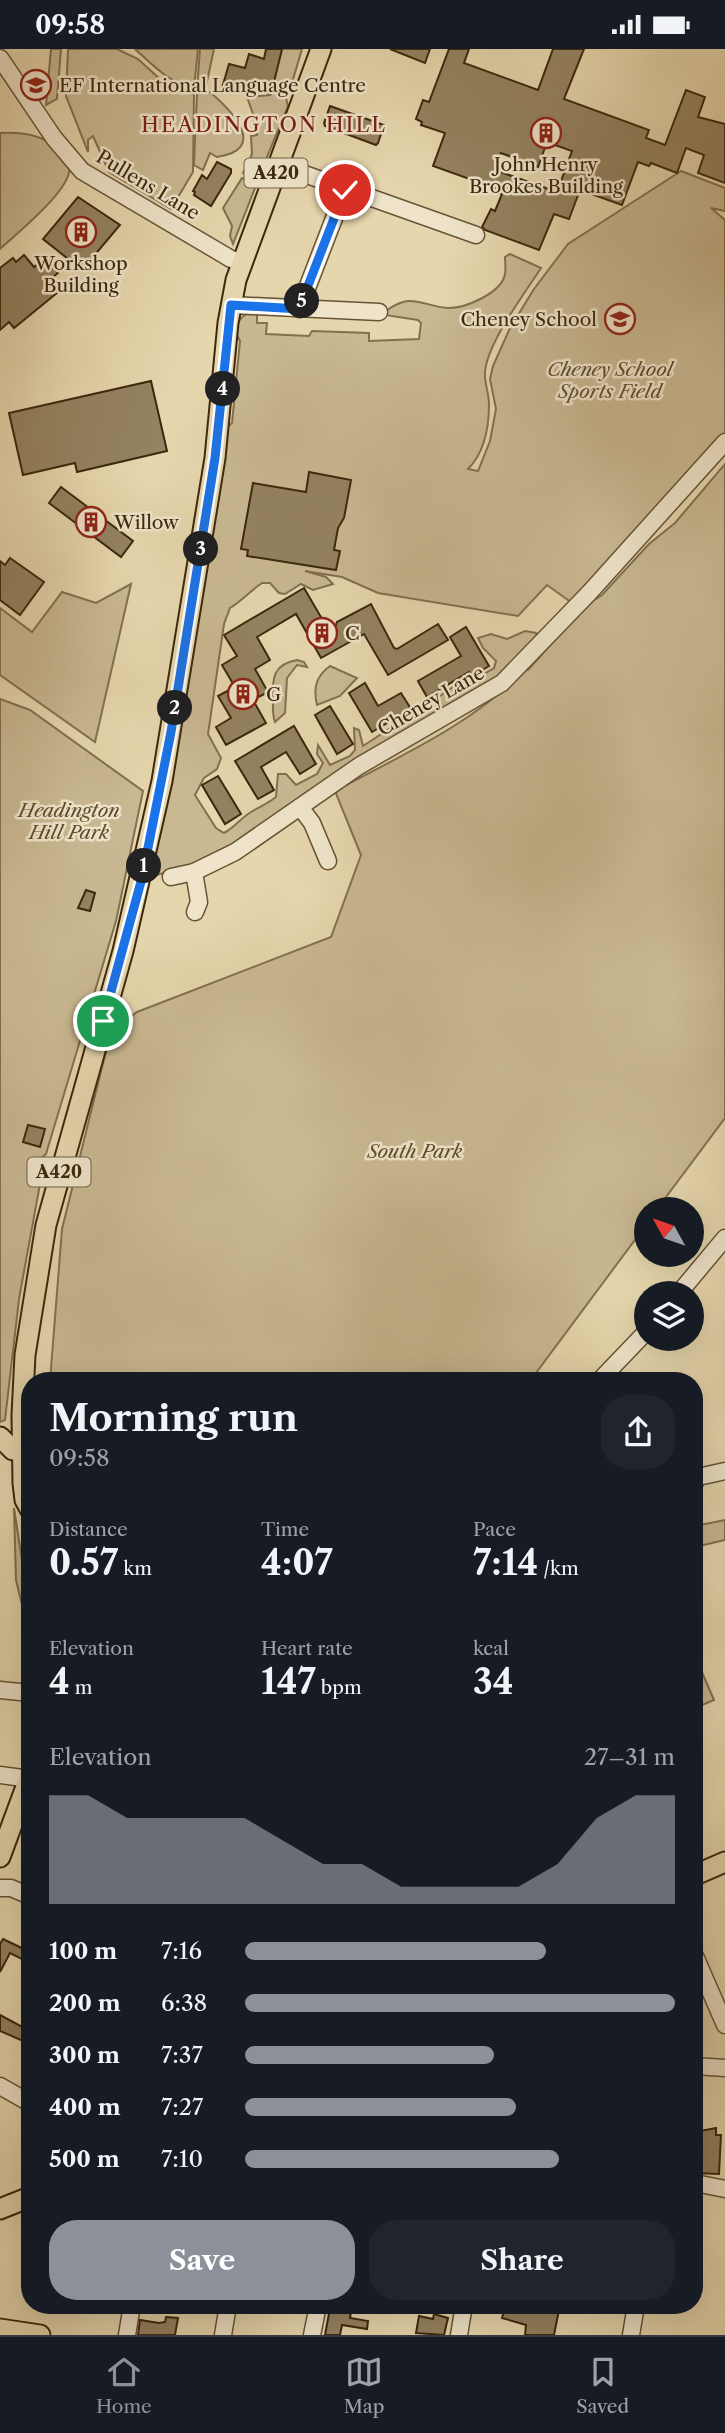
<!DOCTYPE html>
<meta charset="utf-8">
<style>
:root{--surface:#171b24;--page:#20242c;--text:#f1f3f6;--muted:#9ea1a6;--line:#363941;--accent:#8c9099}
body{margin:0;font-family:"Libre Caslon Text",serif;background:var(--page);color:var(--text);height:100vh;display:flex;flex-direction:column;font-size:26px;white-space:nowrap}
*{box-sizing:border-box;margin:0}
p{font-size:23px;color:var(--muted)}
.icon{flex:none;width:38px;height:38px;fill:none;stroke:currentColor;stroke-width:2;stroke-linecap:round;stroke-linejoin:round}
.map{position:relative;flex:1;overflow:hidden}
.details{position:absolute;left:21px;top:1323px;width:682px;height:942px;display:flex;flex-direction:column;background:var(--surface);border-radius:28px;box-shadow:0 7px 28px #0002}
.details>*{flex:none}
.needle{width:46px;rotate:310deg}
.fabs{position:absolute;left:634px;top:1148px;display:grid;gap:14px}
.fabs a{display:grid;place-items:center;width:70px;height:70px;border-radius:50%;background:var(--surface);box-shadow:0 7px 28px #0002;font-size:35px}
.pin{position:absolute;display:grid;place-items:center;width:60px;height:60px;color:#fff;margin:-30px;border:4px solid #fff;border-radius:50%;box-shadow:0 2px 7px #0007}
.km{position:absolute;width:35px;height:35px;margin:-18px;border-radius:50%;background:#222;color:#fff;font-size:19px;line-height:35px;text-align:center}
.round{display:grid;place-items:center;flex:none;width:74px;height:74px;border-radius:28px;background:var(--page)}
.headline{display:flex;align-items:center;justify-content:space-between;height:119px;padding:0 28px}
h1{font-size:38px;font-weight:800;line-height:52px}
.stats{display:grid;grid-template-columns:repeat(3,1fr);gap:10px;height:119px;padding:7px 28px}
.stats div{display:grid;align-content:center}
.stats b{font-size:35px;font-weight:800}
.stats small{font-size:19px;font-weight:400}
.stats p{font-size:19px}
.chart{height:196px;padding:14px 28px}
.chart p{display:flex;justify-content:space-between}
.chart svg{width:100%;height:126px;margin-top:7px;fill:var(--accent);opacity:.7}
.cta{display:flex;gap:14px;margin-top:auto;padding:14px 28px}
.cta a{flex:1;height:80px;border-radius:28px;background:var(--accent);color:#fff;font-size:28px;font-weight:800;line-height:80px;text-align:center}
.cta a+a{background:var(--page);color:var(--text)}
ul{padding:0 28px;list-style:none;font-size:23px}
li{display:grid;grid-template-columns:112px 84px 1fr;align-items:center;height:52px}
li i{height:18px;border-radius:9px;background:var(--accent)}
.status{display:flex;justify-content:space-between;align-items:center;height:49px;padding:0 35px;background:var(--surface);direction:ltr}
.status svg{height:19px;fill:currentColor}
.dock{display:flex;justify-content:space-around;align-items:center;height:98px;border-top:2px solid var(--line);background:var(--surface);font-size:19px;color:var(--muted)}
.dock a{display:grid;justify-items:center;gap:4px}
.dock .selected{color:var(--accent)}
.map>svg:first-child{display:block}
.green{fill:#c9b892;stroke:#827050;stroke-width:2}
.building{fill:#948260;stroke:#3b280d;stroke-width:2;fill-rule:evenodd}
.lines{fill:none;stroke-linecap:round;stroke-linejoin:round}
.minor-casing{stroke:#665435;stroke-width:19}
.major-casing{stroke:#3b280d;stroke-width:23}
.minor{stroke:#efe4ca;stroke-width:16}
.major{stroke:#e6d6ad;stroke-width:19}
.route-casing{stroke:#fff;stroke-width:14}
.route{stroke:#1a73e8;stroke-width:9}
.labels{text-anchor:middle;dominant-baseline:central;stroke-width:5;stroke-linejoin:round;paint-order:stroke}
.shield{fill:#efe4ca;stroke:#716046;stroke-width:2}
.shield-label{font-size:18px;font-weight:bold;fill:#3b280d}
.poi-label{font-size:19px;fill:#3b280d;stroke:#efe4ca;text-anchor:start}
.street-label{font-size:19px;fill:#3b280d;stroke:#efe4ca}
.park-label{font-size:19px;font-style:italic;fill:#5e4c2e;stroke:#efe4ca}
.neighbourhood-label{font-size:21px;letter-spacing:2px;fill:#7a1f14;stroke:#efe4ca}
</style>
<div class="status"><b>09:58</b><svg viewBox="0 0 49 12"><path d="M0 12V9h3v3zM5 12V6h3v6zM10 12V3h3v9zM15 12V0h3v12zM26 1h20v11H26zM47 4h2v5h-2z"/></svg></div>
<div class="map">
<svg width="725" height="2286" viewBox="0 0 725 2286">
<rect width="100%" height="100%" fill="#e6d6ad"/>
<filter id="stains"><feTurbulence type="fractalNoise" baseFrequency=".00286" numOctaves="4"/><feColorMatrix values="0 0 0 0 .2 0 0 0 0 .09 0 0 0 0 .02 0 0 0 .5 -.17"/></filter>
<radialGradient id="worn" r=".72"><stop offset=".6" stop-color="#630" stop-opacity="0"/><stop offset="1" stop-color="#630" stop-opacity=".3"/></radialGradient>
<g class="green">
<path d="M51 0H61L57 50 46 56Z"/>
<path d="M68 0H117L138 10 172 41 194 45 193 123 171 160 109 123 93 87 88 91V103L66 47Z"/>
<path d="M135 0H198L194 39C169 34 154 17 135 0Z"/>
<path d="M200 0H214L206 37 197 41Z"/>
<path d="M282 0H302L289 44 285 45 288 57 258 130 243 124 252 105 251 87 257 86 254 68 247 48 270 46Z"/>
<path d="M210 43C232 62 269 100 217 108L210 104 203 121 194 116 197 45Z"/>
<path d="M0 84C19 83 43 85 57 100 61 104 68 112 69 117 75 138 15 186 0 200Z"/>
<path d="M681 122 725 139V162L711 159 725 171V387L572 554 547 536 518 567 378 544 342 528 305 522 326 528 333 535 313 541 301 535 285 545 279 544 270 534H262C250 542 242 552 230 559L224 575 208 685 221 709 217 720 204 729 195 746 216 779 224 784C235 778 241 769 251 763 259 758 267 755 276 748L278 725H286L296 736 317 725 323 714 317 705 318 696 330 716 350 707 355 701 354 679 359 681 363 697 455 637 470 633 494 619 496 612 483 599 478 589 491 585 507 590 525 582 536 584 538 589 517 616 262 780 186 818 157 826 151 820 225 380 232 374 240 292 235 282C238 270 244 263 257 263V274H267L266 285 309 287 312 282 369 284V292L419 290 421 274 418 271 385 266 386 262C411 243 420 256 447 259 464 260 502 244 505 225 506 220 505 213 505 208L510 205 541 219C525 244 487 294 485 323 484 332 489 345 489 355 489 378 484 404 468 420L478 422 490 392 496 360 490 330 493 317 510 279 534 240 568 195Z"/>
<path d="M242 129 257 134 233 195 230 187 232 177 223 159Z"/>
<path d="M725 415V1069L657 1160H646V1176L530 1332H50L62 1180 111 982 137 963 331 888 361 806 335 742C400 707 473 675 524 621H528L585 557 602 546 649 495 675 474Z"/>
<path d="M131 535 95 693 0 626V559L32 583 62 543 96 554Z"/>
<path d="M297 611 304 613 307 618 297 616 287 629 285 664 275 673C272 665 273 658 273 649 272 628 274 615 297 611Z"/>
<path d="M330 617 357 629 340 647 317 656C313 639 316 627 330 617Z"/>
<path d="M0 650 30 661 143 742 116 872 46 1105 38 1112 42 1124 19 1250 5 1371 0 1373Z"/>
<path d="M14 1459 30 1564V1589L16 1531Z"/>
<path d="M725 1471V1491L695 1498V1477Z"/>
<path d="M695 1607 714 1651 695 1659Z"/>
</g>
<g class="building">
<path d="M266 0H282L271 45 237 36 235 43 222 39 229 15 245 19 249 5 264 10Z"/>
<path d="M390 0H430L425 14Z"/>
<path d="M449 0H469L464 14 538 41 553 0H584L564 50 649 81 646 89 665 96 686 41 705 48 698 68 725 75V134L698 124 704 106 686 99 677 124 651 114 649 117 638 113 622 156 580 141 569 170 554 165 539 201 485 181 482 178 491 160 495 162 502 145 494 142 495 139 433 117 445 84 421 76 422 73 416 70 423 51 429 53ZM547 93 572 102 557 143 495 121 501 104 538 118Z"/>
<path d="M330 57 384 76 378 94 376 96 325 77 324 74Z"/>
<path d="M217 113 231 120V124L211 157 194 146 195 143 193 142 202 126 207 130Z"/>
<path d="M78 148 120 176 82 221 43 190Z"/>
<path d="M24 206 34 218 45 209 58 224 47 233 57 244 14 279 9 273 0 281V219L13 209 16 213Z"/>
<path d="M151 332 167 402 77 423 75 414 23 426 9 364Z"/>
<path d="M309 423 351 431 344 469 338 479 334 501 340 502 336 521 247 507 248 501 241 500 253 434 306 443Z"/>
<path d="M61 438 133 492 121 508 49 454Z"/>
<path d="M10 509 44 533 20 566 0 551V512L5 516Z"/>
<path d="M304 539 332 587 337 573 371 555 394 599 397 600 438 575 448 591 388 626 364 585 321 609 296 565 257 588 270 611 255 620 268 643 253 651 266 674 226 696 216 678 231 669 218 647 235 638 222 616 237 607 224 586Z"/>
<path d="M466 578 489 617 471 628 469 623 427 648 418 632 461 607 450 588Z"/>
<path d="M365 634 378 657 401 644 411 660 372 683 349 644Z"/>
<path d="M330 657 353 695 337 705 315 666Z"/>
<path d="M294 677 316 715 300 725 286 703 261 718 274 741 258 750 235 712Z"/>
<path d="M218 727 241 765 225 775 202 736Z"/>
<path d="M86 841 95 844 90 862 78 859Z"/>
<path d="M28 1076 45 1080 40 1098 23 1093Z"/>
<path d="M3 1890 30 1903V1914L10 1904 0 1923V1895Z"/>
<path d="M0 1966 30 1982V1995L0 1982Z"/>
<path d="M716 2079V2086H721L719 2125 695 2124V2083Z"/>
<path d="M514 2256H560L554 2286H525L526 2276 502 2269 505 2258 514 2260Z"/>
<path d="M330 2259 351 2263 350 2269 368 2272 367 2280 342 2276 340 2286H325Z"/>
<path d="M434 2265 448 2269 444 2286 416 2284 419 2267 433 2270Z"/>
<path d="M166 2268 178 2269 175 2286H138L140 2271 159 2274 165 2273Z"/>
</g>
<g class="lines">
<g class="minor-casing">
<g id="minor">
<path d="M0 9 54 89 82 122 231 210 241 212"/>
<path d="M279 116 476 186"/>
<path d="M231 256 379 263"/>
<path d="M299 260 345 141"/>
<path d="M300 758 312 774 328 812"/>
<path d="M194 823 199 853 195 863"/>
<path d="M171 828 194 823 235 803 359 717 502 634 590 543 725 393"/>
<path d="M679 1244 725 1189"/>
<path d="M599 1332 646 1283"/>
<path d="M695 1433 698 1428 725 1422"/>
<path d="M0 1641 30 1644"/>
<path d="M0 1726 30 1730"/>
<path d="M0 1839H11L30 1847"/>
<path d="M695 1907 725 1976"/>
<path d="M695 2017 725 2019"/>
<path d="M0 2037 30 2054"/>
<path d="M695 2134 725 2140"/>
<path d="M127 2286 132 2256"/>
<path d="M223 2286 228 2256"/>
<path d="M312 2286 318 2256"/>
<path d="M459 2286 464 2256"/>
<path d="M631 2286 636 2256"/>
</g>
</g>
<g class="major-casing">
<g id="major">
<path d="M0 1388 13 1401 30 1404"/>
<path d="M30 1460 25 1451 23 1434 22 1366 25 1306 46 1176 123 902 162 732 215 409 228 274 236 231 321 0"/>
<path d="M0 1808 30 1727"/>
<path d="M695 1826 725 1813"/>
<path d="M0 2160 30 2148"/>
<path d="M0 2280 40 2286"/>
</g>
</g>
<use href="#minor" class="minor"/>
<use href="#major" class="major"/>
</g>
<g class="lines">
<g class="route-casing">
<path id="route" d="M103 972 142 829 171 683 215 409 231 256 299 260 345 141"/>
</g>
<use href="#route" class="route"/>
</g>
<defs>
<g id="university-ring" transform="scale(1.575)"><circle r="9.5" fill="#efe4ca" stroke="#8f2418" stroke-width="1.5"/><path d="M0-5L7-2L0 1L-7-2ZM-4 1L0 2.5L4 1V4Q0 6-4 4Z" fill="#8f2418"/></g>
<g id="building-ring" transform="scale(1.575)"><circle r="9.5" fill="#efe4ca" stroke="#8f2418" stroke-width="1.5"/><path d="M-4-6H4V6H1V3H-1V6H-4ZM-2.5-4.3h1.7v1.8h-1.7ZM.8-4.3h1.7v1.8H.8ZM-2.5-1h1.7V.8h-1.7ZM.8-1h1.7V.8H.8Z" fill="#8f2418"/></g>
<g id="school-ring" transform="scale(1.575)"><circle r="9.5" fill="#efe4ca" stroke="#8f2418" stroke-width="1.5"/><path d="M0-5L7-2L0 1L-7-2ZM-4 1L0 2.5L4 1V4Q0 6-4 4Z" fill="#8f2418"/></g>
</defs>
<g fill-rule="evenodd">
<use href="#university-ring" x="36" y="36"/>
<use href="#building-ring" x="546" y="84"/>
<use href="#building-ring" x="81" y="183"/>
<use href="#school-ring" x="620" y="270"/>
<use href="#building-ring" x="91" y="473"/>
<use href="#building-ring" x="322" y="584"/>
<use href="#building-ring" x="243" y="645"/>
</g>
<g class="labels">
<g class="shield">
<rect x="244.5" y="109.5" width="63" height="29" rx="5"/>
<rect x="27.5" y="1108.5" width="63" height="29" rx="5"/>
</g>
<g class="shield-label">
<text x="276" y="124">A420</text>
<text x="59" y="1123">A420</text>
</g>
<g class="poi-label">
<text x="59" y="36">EF International Language Centre</text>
<text x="546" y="115" text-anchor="middle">John Henry<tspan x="546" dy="22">Brookes Building</tspan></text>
<text x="81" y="214" text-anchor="middle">Workshop<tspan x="81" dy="22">Building</tspan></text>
<text x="597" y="270" text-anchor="end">Cheney School</text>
<text x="114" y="473">Willow</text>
<text x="345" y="584">C</text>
<text x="266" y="645">G</text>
</g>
<g class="street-label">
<text transform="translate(148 136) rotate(31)">Pullens Lane</text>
<text transform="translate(431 652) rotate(-30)">Cheney Lane</text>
</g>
<g class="park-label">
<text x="610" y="320">Cheney School<tspan x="610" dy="22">Sports Field</tspan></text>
<text x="69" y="761">Headington<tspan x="69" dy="22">Hill Park</tspan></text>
<text x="415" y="1102">South Park</text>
</g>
<g class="neighbourhood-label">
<text x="264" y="75">HEADINGTON HILL</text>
</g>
</g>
<rect width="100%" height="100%" filter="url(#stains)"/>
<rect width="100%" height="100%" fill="url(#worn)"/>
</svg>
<div class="fabs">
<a><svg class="needle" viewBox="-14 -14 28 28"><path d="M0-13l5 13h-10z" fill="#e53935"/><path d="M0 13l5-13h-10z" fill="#9ea1a6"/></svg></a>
<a><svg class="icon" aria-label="layers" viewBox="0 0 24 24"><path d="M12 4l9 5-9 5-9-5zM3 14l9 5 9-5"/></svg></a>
</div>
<div class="pin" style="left:103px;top:972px;background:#1e9e55"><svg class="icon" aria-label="arrive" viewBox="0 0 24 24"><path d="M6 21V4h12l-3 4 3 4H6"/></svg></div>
<div class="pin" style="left:345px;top:141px;background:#d93025"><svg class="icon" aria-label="check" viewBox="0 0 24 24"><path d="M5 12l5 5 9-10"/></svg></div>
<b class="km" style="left:144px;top:817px">1</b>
<b class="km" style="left:175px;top:659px">2</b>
<b class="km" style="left:201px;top:500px">3</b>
<b class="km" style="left:223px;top:340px">4</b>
<b class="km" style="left:302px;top:252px">5</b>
<section class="details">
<div class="headline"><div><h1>Morning run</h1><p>09:58</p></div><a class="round"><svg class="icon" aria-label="share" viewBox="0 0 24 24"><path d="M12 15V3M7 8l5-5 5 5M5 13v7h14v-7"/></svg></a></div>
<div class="stats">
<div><p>Distance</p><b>0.57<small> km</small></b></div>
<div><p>Time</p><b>4:07</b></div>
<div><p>Pace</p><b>7:14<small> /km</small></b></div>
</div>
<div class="stats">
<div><p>Elevation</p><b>4<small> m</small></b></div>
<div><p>Heart rate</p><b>147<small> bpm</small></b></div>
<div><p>kcal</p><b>34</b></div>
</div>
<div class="chart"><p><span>Elevation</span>27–31 m</p>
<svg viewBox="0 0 160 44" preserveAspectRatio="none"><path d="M0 44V6L10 6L20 14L30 14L40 14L50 14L60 22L70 30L80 30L90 38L100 38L110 38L120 38L130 30L140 14L150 6L160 6V44z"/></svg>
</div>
<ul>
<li><b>100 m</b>7:16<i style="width:70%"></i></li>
<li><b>200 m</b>6:38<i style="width:100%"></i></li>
<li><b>300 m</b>7:37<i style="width:58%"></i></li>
<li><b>400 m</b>7:27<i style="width:63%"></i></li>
<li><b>500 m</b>7:10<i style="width:73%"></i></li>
</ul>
<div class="cta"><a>Save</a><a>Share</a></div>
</section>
</div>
<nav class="dock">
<a class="selected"><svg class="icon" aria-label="home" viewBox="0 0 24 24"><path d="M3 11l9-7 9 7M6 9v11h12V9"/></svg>Home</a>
<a><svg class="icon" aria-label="map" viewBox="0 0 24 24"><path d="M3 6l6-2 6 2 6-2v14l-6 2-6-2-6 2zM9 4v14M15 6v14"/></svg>Map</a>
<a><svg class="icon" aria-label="saved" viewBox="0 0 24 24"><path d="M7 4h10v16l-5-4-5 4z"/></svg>Saved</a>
</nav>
